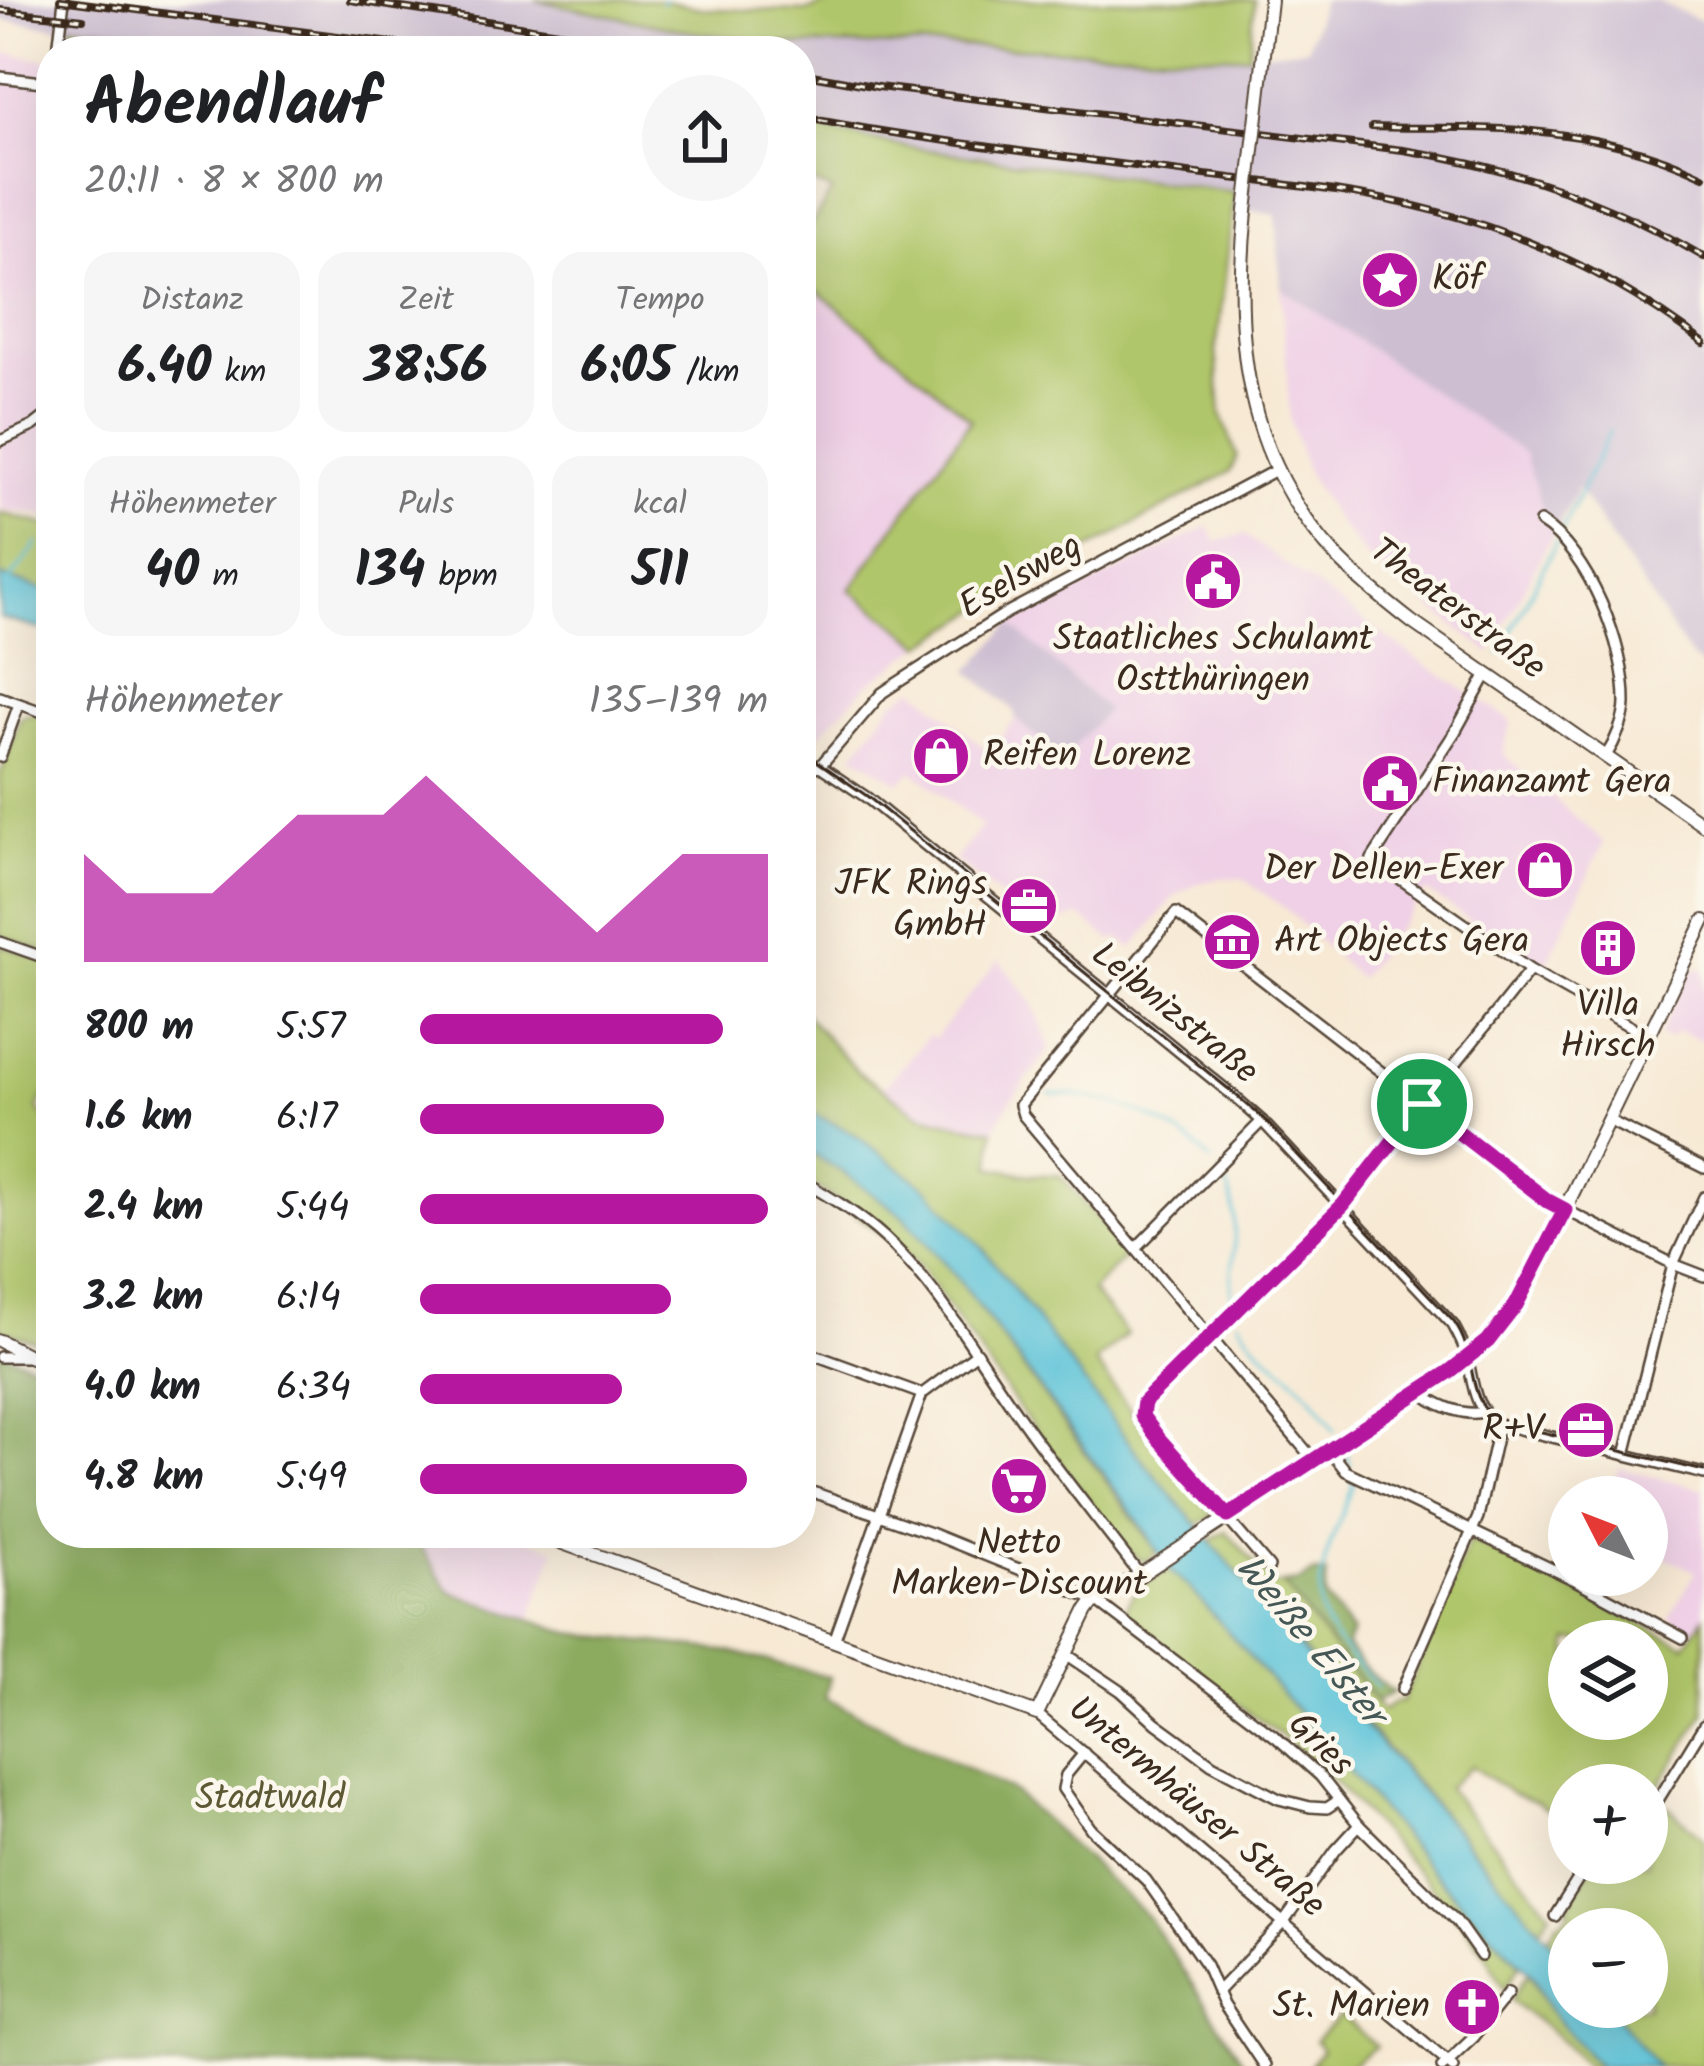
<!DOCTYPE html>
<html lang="de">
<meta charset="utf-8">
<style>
:root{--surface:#fff;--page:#f6f6f6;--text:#202124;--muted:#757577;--accent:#b5179e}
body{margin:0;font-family:Kalam,sans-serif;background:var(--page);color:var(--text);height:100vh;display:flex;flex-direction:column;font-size:45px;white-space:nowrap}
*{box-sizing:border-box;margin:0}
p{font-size:39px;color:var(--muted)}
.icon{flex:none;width:66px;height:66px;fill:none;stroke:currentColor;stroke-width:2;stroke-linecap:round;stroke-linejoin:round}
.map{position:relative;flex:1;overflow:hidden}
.panel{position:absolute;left:36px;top:36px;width:780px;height:1512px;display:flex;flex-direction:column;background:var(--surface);border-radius:48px;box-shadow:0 12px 48px #0002}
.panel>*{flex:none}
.needle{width:78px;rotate:312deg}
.controls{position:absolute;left:1548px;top:1476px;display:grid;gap:24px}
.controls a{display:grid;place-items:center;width:120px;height:120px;border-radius:50%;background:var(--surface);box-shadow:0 12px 48px #0002;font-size:60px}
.pin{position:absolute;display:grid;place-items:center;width:102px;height:102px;color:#fff;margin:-51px;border:6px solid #fff;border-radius:50%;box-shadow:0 3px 12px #0007}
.round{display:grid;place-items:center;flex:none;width:126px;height:126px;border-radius:63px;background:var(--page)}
.overview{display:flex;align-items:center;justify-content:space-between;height:204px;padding:0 48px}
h1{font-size:66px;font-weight:700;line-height:90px}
.stats{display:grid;grid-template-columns:repeat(3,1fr);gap:18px;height:204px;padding:12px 48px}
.stats div{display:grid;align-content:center;border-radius:30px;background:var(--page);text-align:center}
.stats b{font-size:51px;font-weight:700}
.stats small{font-size:33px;font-weight:400}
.stats p{font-size:33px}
.chart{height:336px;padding:24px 48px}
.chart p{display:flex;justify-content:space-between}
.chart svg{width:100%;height:216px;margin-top:12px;fill:var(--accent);opacity:.7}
ul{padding:0 48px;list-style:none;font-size:39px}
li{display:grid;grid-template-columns:192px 144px 1fr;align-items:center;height:90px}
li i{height:30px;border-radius:15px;background:var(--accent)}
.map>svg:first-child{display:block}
.built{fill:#efd0e6}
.industrial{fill:#cdbed2}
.green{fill:#b0c66a;stroke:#767844;stroke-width:3;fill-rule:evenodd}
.forest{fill:#8cab5e;stroke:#646a3e;stroke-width:3}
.water{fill:#5bc2d8;stroke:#4b767b;stroke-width:3}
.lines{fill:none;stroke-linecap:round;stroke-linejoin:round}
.stream{stroke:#5bc2d8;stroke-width:3}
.minor-casing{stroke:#574739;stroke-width:14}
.secondary-casing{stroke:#574739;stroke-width:16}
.minor{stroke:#fff;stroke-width:9}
.secondary{stroke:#fff;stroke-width:12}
.tram{stroke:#3b2a1e;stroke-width:3}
.rail-casing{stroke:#3b2a1e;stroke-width:8}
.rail{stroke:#fbf7ec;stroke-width:3;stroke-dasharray:9;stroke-linecap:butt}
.secondary-bridge-casing{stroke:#574739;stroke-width:16;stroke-linecap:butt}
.secondary-bridge{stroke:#fff;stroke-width:12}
.route-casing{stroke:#fff;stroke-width:24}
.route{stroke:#b5179e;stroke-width:15}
.labels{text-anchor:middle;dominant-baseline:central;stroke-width:9;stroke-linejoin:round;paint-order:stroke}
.poi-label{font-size:36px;fill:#3b2a1e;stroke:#fbf7ec;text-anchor:start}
.street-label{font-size:36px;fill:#3b2a1e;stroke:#fbf7ec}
.park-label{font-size:36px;fill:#5e5935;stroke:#fbf7ec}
.water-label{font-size:39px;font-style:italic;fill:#455856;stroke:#fbf7ec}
</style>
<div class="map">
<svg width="1704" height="2066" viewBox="0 0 1704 2066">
<rect width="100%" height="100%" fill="#fbf7ec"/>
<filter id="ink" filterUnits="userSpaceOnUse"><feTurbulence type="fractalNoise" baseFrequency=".00833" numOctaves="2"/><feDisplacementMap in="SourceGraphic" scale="24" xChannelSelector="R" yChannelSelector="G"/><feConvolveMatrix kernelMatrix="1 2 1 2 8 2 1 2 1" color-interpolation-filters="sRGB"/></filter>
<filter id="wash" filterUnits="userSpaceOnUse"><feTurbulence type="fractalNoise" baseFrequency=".004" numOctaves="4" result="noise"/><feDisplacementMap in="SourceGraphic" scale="48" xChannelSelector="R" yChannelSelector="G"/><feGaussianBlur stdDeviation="2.7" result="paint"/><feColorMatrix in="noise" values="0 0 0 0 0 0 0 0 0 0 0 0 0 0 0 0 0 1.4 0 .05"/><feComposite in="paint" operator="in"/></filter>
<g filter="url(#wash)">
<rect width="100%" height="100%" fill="#f7e9d4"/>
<g class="built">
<path d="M0 52 51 60V516L0 509Z"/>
<path d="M801 277 972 419 850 590 923 645 868 684 806 749 801 748Z"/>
<path d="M1281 288 1525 453 1552 536 1490 653 1369 560 1337 522 1307 474 1290 420Z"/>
<path d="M1209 526 1216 542 1244 534 1417 659 1512 721 1503 751 1507 758 1604 842 1544 970 1426 891 1359 979 1286 909 1242 878H1223L1199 883 1175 896 1133 948 1117 937 1113 942 1081 917 1036 925 955 860 982 826 912 770 900 783 854 754 893 702 915 688 988 751 1016 719 1062 759 1107 710 1011 624Z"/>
<path d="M999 960 1033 1002 1050 1048 1007 1106 994 1130 953 1123 919 1114 882 1089 929 1035 934 1038Z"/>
<path d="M1696 968 1704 971V1041L1676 1031 1671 1039 1659 1035 1690 970Z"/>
<path d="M1619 1468 1704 1489V1618L1694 1632 1669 1617 1696 1572 1647 1548V1497H1612Z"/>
<path d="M412 1533H512L556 1549 531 1618 449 1592Z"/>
</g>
<g class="industrial">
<path d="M0 0H536L692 32 800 45 956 46 1237 56 1307 48 1322 0H1654L1704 22V668L1691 658 1578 489 1552 536 1524 453 1281 288 1276 215 801 130V51H248L0 20Z"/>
<path d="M1011 624 1107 710 1062 760 1016 719 1013 710 969 671Z"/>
</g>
<g class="green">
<path d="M536 0H658L707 9 808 11 836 0H1255L1249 55 1237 56 956 46 800 45 692 32Z"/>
<path d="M72 25 313 51H71Z"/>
<path d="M801 124 900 146 1235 192 1216 351 1221 414 1237 456 1230 472 997 599 923 645 850 590 971 419 801 277V240L832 191 801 178Z"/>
<path d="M0 513 51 526V592L0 576Z"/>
<path d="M33 713 51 719 49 831 51 955 0 935V776L20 718Z"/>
<path d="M0 945 51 962V1085L38 1108 51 1127V1347L0 1329Z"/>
<path d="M801 1010 858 1072 919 1114 953 1123 994 1130 991 1167 1030 1175H1060L1128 1253 1092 1291 1127 1334 1095 1362 1159 1449 1214 1515 1197 1525 854 1134 801 1107Z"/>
<path d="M801 1148 841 1171 904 1216 956 1276 1158 1552 1144 1562 1130 1552 1111 1529 1022 1413 919 1266 897 1244 801 1176Z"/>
<path d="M1226 1531 1274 1585 1283 1584 1382 1711 1397 1701 1401 1703 1404 1698 1470 1540 1685 1645 1704 1618V1714L1647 1805V1785H1569L1567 1824 1536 1802 1512 1794 1471 1766 1447 1788 1551 1912 1540 1929 1210 1541ZM1569 1641H1647V1719H1569Z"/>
<path d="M1169 1569 1189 1587 1339 1759 1431 1871 1520 1964 1505 1989 1486 1954 1461 1920 1338 1785 1292 1744 1194 1671 1125 1614C1127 1590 1151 1582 1169 1569Z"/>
<path d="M1668 1807 1704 1838V2066H1658L1608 2007H1647V1929H1569V1962L1548 1938 1559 1921 1562 1922 1570 1910 1567 1907 1594 1863H1647V1830Z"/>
<path d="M1529 1972 1555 2017 1599 2066H1587L1563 2041 1511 2000Z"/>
<path d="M1341 2016 1376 2046 1351 2066H1309L1322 2051 1315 2041Z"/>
</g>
<g class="forest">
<path d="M0 1352 51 1371V1533H412L450 1592 571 1633 732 1652 830 1677 825 1698 1014 1792 1148 1917 1246 2066H0Z"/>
<path d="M1313 1573 1326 1574 1325 1598 1352 1633 1346 1646C1360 1663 1374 1681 1394 1692L1376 1702 1283 1584 1299 1582Z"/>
</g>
<g class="water">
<path d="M0 576 51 592V632L0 618Z"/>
<path d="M801 1107 854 1134 928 1189 983 1248 1144 1462 1376 1739 1569 1962V2007H1608L1658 2066H1599L1555 2017 1534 1977 1431 1871 1339 1759 1189 1587 1171 1572 1137 1519 956 1276 904 1216 841 1171 801 1148Z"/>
</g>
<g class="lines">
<g class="stream">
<path d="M662 3 664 0"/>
<path d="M1561 532 1610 431"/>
<path d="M10 580 38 543"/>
<path d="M1500 653 1557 541"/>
<path d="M1051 1094C1109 1095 1171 1118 1211 1161"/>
<path d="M1221 1174C1243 1209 1232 1251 1231 1290L1234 1303"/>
<path d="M1238 1319C1252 1348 1277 1361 1299 1383 1313 1397 1325 1413 1335 1430"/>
<path d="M1346 1449 1350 1465"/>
<path d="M1352 1479 1353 1486C1339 1522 1310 1580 1323 1618 1331 1641 1362 1668 1377 1687"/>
</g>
</g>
</g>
<g filter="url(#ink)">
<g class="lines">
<g class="minor-casing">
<g id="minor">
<path d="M58 51 64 0"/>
<path d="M0 77 51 83"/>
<path d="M0 441 33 426 51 412"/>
<path d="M1540 522C1589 552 1626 647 1625 703 1625 719 1615 742 1606 756"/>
<path d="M1487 674 1455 732 1372 859 1530 970 1647 1036"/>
<path d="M0 697 51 715"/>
<path d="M0 757 19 704"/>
<path d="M820 766 882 693 897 683 1006 613 1276 470"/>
<path d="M801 769 820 766 866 797 1235 1097 1262 1121 1453 1325C1458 1334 1463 1343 1466 1353 1474 1381 1471 1408 1499 1424L1704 1474"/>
<path d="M0 942 51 960"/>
<path d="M1608 1120 1704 1168"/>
<path d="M801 1180C830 1197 860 1215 884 1237 939 1287 975 1354 1017 1413 1056 1469 1099 1521 1140 1575"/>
<path d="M1136 1248 1262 1121"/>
<path d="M801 1350 922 1394"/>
<path d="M0 1357H31"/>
<path d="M1419 1390C1433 1404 1463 1417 1483 1412"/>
<path d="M1329 1449 1346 1471 1577 1581 1683 1638"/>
<path d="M1625 1455 1673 1264 1704 1197"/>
<path d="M1313 1459 1023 1115 1020 1105 1176 913 1548 1201 1673 1264 1704 1276"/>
<path d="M801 1488 930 1533 1095 1600 1277 1738 1320 1776 1359 1825 1457 1922 1481 1956"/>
<path d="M1269 1567 1159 1439 1142 1416 1144 1402 1343 1205 1530 970"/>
<path d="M834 1641 922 1394 977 1353"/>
<path d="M1066 1654 1121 1691 1156 1723 1212 1764 1279 1799 1310 1807 1327 1808 1339 1800"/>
<path d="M1403 1689 1478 1517 1499 1424"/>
<path d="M1037 1714 1453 2066"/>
<path d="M1084 1753 1066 1775 1063 1789 1091 1829 1146 1880 1206 1965 1223 2005 1264 2066"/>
<path d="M1647 1818 1704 1725"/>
<path d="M1555 1916 1588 1863"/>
<path d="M1217 1992 1284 1922 1336 1850 1359 1825"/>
<path d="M1442 2066 1473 2037 1508 1993"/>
</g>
</g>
<g class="secondary-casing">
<g id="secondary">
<path d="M1265 45 1270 0"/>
<path d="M1246 211C1233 338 1244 457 1335 555 1359 580 1385 601 1412 622L1704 825"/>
<path d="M0 1341 31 1357 51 1363"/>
<path d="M535 1533 1037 1714 1087 1611 1095 1600 1140 1575 1449 1372 1498 1330 1516 1305 1565 1209 1704 921"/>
</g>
</g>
<use href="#minor" class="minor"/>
<use href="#secondary" class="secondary"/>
<path class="tram" d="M801 750 867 796 1236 1095 1264 1119 1454 1322C1483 1362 1459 1410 1513 1425L1704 1471"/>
<g class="rail-casing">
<g id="rail">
<path d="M60 0 454 51"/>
<path d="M350 0 682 51"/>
<path d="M0 10 83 19"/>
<path d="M801 73 878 87 1403 150C1511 166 1610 201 1704 257"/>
<path d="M801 117C927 141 1054 155 1181 172 1266 183 1352 189 1435 211 1532 236 1624 282 1704 343"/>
<path d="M1372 127C1425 129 1479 126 1532 131 1590 136 1651 151 1704 176"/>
</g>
</g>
<use href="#rail" class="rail"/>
<g class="secondary-bridge-casing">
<path id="secondary-bridge" d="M1246 211 1265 45"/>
</g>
<use href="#secondary-bridge" class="secondary-bridge"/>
</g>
</g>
<g class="lines" filter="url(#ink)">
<g class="route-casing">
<path id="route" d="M1422 1104 1548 1201 1565 1210 1516 1305 1488 1341 1449 1372 1228 1516 1159 1439 1142 1416 1144 1402 1343 1205Z"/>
</g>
<use href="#route" class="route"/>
</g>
<defs>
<g id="sight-disc" transform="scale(3)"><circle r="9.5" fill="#b5179e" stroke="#fbf7ec"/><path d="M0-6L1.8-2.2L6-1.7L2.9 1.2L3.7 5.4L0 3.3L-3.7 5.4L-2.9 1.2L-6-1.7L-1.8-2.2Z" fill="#fff"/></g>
<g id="civic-disc" transform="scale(3)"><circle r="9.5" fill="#b5179e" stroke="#fbf7ec"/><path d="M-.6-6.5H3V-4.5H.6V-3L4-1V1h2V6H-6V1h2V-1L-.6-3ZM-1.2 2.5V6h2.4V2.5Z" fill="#fff"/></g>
<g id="shop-disc" transform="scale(3)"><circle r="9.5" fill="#b5179e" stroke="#fbf7ec"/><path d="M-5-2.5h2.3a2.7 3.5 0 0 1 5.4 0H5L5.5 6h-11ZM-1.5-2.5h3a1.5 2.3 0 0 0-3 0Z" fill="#fff"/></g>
<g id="office-disc" transform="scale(3)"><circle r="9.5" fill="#b5179e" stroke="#fbf7ec"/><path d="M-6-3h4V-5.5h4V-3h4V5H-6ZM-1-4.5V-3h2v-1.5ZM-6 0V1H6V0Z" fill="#fff"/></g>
<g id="museum-disc" transform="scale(3)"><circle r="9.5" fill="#b5179e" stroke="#fbf7ec"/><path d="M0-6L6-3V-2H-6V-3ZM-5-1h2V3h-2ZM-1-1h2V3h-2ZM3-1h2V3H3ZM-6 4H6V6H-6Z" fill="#fff"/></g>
<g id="building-disc" transform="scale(3)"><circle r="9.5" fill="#b5179e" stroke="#fbf7ec"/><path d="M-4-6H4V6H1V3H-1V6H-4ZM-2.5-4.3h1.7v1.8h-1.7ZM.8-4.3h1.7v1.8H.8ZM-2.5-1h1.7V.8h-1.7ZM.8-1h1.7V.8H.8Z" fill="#fff"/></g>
<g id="supermarket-disc" transform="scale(3)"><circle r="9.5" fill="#b5179e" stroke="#fbf7ec"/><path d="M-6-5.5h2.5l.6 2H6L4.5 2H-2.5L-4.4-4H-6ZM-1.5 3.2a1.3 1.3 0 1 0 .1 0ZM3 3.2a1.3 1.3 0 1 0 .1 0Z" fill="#fff"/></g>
<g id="church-disc" transform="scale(3)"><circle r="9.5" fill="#b5179e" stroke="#fbf7ec"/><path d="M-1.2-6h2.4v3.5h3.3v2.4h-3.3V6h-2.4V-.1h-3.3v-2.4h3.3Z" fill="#fff"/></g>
</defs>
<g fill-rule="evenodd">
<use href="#sight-disc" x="1390" y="280"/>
<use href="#civic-disc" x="1213" y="581"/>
<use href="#shop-disc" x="941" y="756"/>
<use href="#civic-disc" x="1390" y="783"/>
<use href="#shop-disc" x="1545" y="870"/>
<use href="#office-disc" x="1029" y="906"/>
<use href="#museum-disc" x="1232" y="942"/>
<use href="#building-disc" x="1608" y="948"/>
<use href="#office-disc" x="1586" y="1430"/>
<use href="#supermarket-disc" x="1019" y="1486"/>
<use href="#church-disc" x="1472" y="2007"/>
</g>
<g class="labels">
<g class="poi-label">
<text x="1432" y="280">Köf</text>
<text x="1213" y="640" text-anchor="middle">Staatliches Schulamt<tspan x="1213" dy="41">Ostthüringen</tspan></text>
<text x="983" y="756">Reifen Lorenz</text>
<text x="1432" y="783">Finanzamt Gera</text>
<text x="1503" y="870" text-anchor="end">Der Dellen-Exer</text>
<text x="987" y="885" text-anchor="end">JFK Rings<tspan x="987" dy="41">GmbH</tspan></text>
<text x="1274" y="942">Art Objects Gera</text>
<text x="1608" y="1006" text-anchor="middle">Villa<tspan x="1608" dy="41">Hirsch</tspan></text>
<text x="1544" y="1430" text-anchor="end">R+V</text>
<text x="1019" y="1544" text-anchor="middle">Netto<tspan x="1019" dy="41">Marken-Discount</tspan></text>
<text x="1430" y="2007" text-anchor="end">St. Marien</text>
</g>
<g class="street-label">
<text transform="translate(1021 577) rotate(-30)">Eselsweg</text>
<text transform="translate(1457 610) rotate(37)">Theaterstraße</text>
<text transform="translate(1174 1014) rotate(39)">Leibnizstraße</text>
<text transform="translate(1320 1745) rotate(44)">Gries</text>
<text transform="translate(1196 1808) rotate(40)">Untermhäuser Straße</text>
</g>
<g class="park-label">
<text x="270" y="1799">Stadtwald</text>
</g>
<g class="water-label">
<text transform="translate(1309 1641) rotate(50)">Weiße Elster</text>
</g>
</g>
</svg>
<div class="controls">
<a><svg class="needle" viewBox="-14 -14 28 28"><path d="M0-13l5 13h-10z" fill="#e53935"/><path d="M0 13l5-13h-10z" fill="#757577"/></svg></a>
<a><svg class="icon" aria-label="layers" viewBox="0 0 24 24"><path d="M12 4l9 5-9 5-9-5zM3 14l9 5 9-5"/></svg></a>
<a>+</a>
<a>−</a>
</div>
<div class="pin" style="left:1422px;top:1104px;background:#1e9e55"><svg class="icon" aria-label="arrive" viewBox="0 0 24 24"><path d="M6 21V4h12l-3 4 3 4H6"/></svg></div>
<section class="panel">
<div class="overview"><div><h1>Abendlauf</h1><p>20:11 · 8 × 800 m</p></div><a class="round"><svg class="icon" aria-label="share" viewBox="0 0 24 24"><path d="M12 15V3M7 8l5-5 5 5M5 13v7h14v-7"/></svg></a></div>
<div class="stats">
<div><p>Distanz</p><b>6.40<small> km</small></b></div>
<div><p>Zeit</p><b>38:56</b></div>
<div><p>Tempo</p><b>6:05<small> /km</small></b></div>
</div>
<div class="stats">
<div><p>Höhenmeter</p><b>40<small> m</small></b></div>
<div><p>Puls</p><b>134<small> bpm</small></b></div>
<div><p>kcal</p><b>511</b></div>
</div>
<div class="chart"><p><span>Höhenmeter</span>135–139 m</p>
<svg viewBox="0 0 160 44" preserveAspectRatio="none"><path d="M0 44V22L10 30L20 30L30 30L40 22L50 14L60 14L70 14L80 6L90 14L100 22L110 30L120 38L130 30L140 22L150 22L160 22V44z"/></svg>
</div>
<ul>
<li><b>800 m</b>5:57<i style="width:87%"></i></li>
<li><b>1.6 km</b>6:17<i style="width:70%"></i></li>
<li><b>2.4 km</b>5:44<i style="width:100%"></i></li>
<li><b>3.2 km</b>6:14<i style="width:72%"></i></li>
<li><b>4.0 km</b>6:34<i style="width:58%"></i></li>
<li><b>4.8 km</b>5:49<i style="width:94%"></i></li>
</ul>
</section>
</div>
